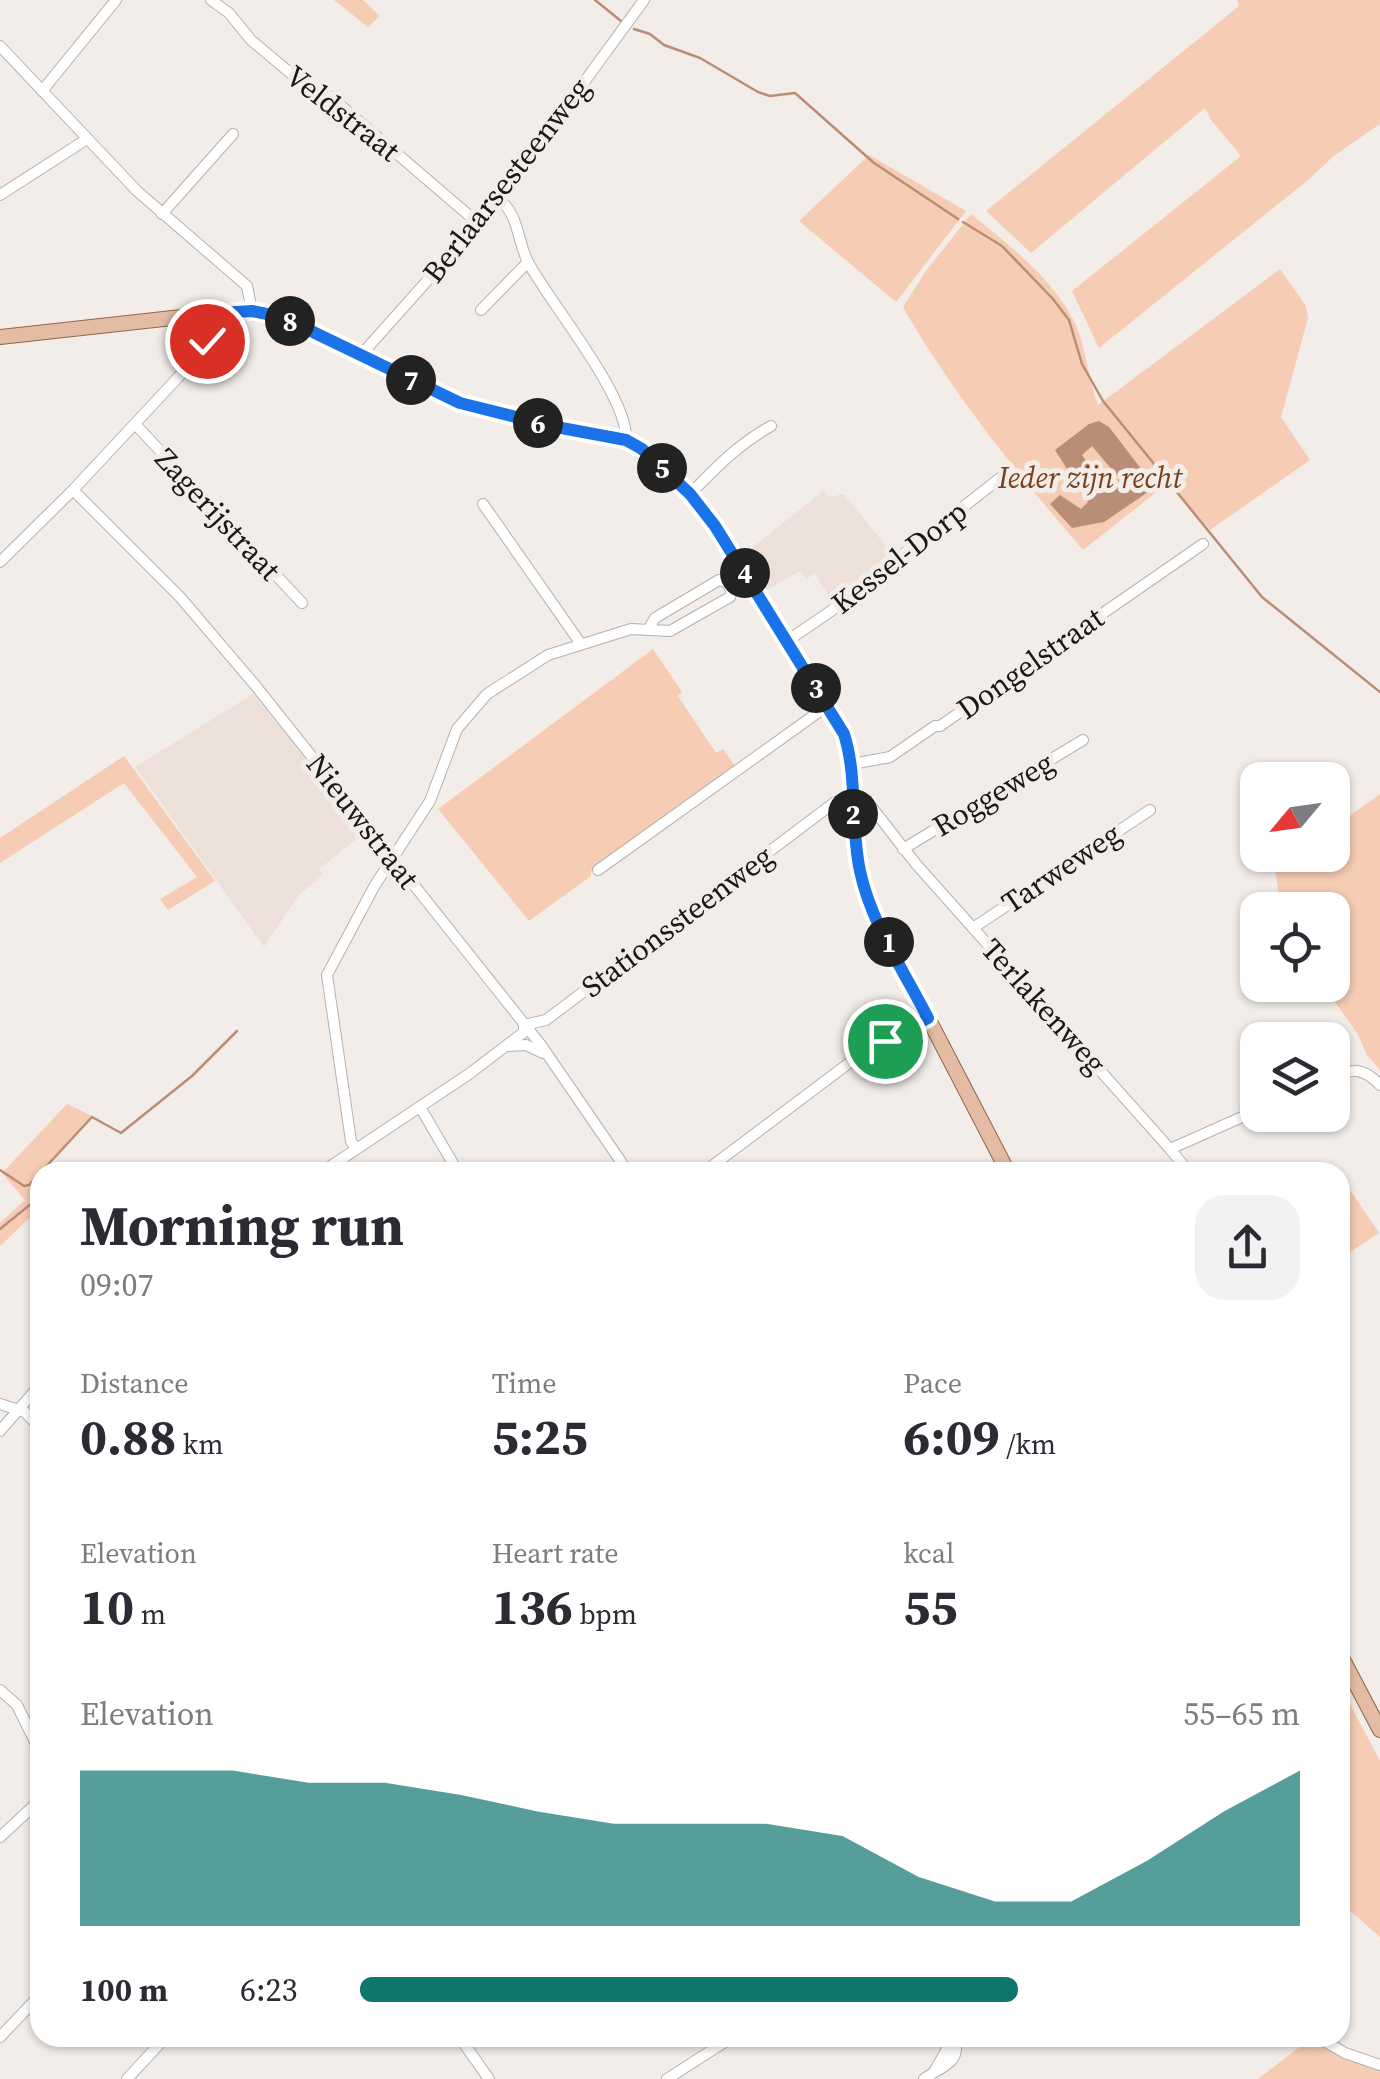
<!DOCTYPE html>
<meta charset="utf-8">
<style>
:root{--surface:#fff;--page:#f2f2f3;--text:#2b2b33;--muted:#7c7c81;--accent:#0f766e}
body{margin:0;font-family:"Source Serif 4",serif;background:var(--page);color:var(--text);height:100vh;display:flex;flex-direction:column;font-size:38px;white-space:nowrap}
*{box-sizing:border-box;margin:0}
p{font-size:32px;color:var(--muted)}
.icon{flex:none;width:55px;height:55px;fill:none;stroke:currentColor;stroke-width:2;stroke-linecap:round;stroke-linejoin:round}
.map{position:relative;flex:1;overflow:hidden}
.details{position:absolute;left:30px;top:1162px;width:1320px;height:885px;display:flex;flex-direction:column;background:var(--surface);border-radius:30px;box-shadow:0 2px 8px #0004}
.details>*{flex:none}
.needle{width:65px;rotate:241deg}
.buttons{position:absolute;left:1240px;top:762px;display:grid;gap:20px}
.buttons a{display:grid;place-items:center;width:110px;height:110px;border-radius:20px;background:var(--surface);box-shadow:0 2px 8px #0004;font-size:50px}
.pin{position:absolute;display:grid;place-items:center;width:85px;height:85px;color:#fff;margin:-42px;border:5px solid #fff;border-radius:50%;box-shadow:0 2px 10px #0007}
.km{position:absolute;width:50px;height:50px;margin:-25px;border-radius:50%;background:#222;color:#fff;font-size:28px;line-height:50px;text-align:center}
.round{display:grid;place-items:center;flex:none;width:105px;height:105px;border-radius:30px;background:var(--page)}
.headline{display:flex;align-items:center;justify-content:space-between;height:170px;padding:0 50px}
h1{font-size:55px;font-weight:700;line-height:75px}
.figures{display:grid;grid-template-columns:repeat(3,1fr);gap:15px;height:170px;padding:10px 50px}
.figures div{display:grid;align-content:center}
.figures b{font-size:50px;font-weight:700}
.figures small{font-size:28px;font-weight:400}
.figures p{font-size:28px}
.chart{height:280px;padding:20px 50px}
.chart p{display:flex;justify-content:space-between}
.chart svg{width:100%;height:180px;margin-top:10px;fill:var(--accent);opacity:.7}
ul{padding:0 50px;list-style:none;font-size:32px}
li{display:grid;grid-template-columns:160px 120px 1fr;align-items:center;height:75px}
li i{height:25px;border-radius:12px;background:var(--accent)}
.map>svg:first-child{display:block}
.built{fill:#ede0d9}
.green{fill:#f6ccb4}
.water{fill:#ba8e76;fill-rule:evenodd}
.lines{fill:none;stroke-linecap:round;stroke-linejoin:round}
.stream{stroke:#ba8e76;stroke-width:2.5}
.minor-casing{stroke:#b6b1ae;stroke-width:12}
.major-casing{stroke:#92654b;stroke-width:16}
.minor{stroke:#fff;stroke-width:10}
.major{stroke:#e4bca4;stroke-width:14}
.route-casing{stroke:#fff;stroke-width:20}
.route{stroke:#1a73e8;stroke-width:12}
.labels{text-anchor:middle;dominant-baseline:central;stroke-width:10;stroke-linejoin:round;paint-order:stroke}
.street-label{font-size:30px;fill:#1a1816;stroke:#f2ede9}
.park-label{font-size:30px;font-style:italic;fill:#79401c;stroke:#f2ede9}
</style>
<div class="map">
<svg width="1380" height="2079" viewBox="0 0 1380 2079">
<rect width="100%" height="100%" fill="#f2ede9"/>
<g class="built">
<path d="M823 491 829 497 844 494 894 556 833 602 814 573 807 579 800 571 765 591 743 555Z"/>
<path d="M253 694 366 832 319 869 323 875 299 895 264 947 135 767Z"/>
</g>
<g class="green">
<path d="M334 0H363L380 16 368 27Z"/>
<path d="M1237 0H1380V124L1335 155 1308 180 1099 348 1072 291 1241 156 1211 120 1205 108 1031 253 986 211 1239 6Z"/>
<path d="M869 155 966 211 896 302 799 221Z"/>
<path d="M971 214C1007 243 1053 279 1074 321 1086 346 1088 379 1098 405L1280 269 1306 306 1308 318 1281 417 1310 460 1210 530 1168 483 1083 550C1017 473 954 396 903 307L926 271Z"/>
<path d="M653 649 682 692 678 696 716 753 723 749 736 767 591 871V876L529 921 438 809Z"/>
<path d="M124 756 215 881 168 910 160 899 197 877 124 783 0 863V838Z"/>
<path d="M1380 794V1070L1367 1055 1357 1033 1323 985H1332V910H1281L1275 868 1294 855H1332L1333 828Z"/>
<path d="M67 1104 92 1116 31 1181 40 1192V1208L0 1246V1223L25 1200 2 1173Z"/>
<path d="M1340 1175 1379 1233 1340 1259Z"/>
<path d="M1340 1685 1380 1761V1937L1340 1902Z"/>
<path d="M1311 2038 1346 2057 1380 2069V2079H1258Z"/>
</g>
<path class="water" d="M1099 421 1109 427 1152 483 1151 490 1104 522 1072 528 1050 504 1060 495 1081 509 1088 502 1055 450 1089 424ZM1092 446 1118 477 1119 485 1112 490H1107L1082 455Z"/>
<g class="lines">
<g class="stream">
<path d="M595 0 621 21"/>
<path d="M634 29 650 34 664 45 700 58 758 92 770 96 795 93 874 163 958 219"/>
<path d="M963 222 1002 246 1053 299 1069 320 1082 364 1103 401 1262 597 1380 692"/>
<path d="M0 1170 24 1186 29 1185 92 1117 121 1133 192 1076 237 1031"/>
<path d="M0 1229 32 1203"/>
<path d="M34 1695 40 1693"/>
</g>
<g class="minor-casing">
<g id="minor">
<path d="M211 0 229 13 251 40 301 82 332 98 479 224"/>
<path d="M0 46 137 191 247 286 252 311"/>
<path d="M42 91 116 0"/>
<path d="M0 195 87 139"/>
<path d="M499 199C519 215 517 240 528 262 549 302 630 398 626 441"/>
<path d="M162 214 233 134"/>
<path d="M481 310 528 262"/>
<path d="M361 355 493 207 644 0"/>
<path d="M135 424 302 603"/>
<path d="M73 490 180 597 255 685 541 1045 628 1172"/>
<path d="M690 494C717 467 737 445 771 426"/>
<path d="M483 504 581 644"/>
<path d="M0 562 73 490 199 355 207 341 205 314"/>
<path d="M648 630 655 618 719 580 726 582 732 591"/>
<path d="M787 641 831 611 1009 471"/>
<path d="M852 764 890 757 935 726H940L1203 544"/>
<path d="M903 849 1083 740"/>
<path d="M598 870 827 706"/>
<path d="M973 928 1150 810"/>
<path d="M524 1025 546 1020 835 802 859 797 870 805 916 864 1170 1149 1258 1110"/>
<path d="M508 1046 526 1045 543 1053"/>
<path d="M1332 1077C1353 1068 1364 1068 1380 1085"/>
<path d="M420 1107 458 1172"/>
<path d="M356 1149 351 1141 327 975 375 885 430 801 457 729 487 694 548 655 631 629 670 631 730 597 732 591 749 581"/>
<path d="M1170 1149 1189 1172"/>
<path d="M322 1172 469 1074 524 1032V1025"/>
<path d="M704 1172 861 1054 928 1018"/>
<path d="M0 1404 25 1412 40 1428"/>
<path d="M0 1431 40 1385"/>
<path d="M0 1690 17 1705 40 1752"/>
<path d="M0 1837 40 1800"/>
<path d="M0 2037 40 1995"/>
<path d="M460 2038 489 2079"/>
<path d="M1319 2038 1345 2053 1380 2065"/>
<path d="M935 2070 946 2051 948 2038"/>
<path d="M127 2079 165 2038"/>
<path d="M667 2079 731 2038"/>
<path d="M924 2079C940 2067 963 2063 954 2038"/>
</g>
</g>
<g class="major-casing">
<g id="major">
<path d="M0 337 236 311 282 317 459 403 632 443 690 494 715 526 843 734 852 764 857 855 872 910 1008 1172"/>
<path d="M1340 1654 1380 1730"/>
</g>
</g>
<use href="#minor" class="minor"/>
<use href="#major" class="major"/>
</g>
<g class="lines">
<g class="route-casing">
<path id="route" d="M207 341 205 314 252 311 282 317 460 403 556 427 626 440 642 449 690 494 715 526 844 734C858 778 850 825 860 871 871 923 904 971 928 1018L885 1041"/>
</g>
<use href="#route" class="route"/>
</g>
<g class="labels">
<g class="street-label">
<text transform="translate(343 113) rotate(38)">Veldstraat</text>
<text transform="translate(506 180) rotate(-52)">Berlaarsesteenweg</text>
<text transform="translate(218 514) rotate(47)">Zagerijstraat</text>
<text transform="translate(899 557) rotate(-38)">Kessel-Dorp</text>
<text transform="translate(1030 663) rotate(-35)">Dongelstraat</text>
<text transform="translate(993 794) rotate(-31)">Roggeweg</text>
<text transform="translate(363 821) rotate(52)">Nieuwstraat</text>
<text transform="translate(1061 868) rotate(-34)">Tarweweg</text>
<text transform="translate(677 921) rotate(-37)">Stationssteenweg</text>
<text transform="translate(1044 1006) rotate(48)">Terlakenweg</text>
</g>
<g class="park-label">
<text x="1090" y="477">Ieder zijn recht</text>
</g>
</g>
</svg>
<div class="buttons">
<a><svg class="needle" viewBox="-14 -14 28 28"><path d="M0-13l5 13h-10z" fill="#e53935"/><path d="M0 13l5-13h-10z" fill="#7c7c81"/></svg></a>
<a><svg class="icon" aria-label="locate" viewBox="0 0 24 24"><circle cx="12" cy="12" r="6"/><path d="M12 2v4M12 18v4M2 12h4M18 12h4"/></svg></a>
<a><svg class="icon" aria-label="layers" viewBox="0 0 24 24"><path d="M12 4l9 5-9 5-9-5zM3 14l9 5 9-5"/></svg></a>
</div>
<div class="pin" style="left:885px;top:1041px;background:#1e9e55"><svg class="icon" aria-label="arrive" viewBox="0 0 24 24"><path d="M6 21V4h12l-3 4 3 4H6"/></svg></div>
<div class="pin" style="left:207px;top:341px;background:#d93025"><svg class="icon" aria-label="check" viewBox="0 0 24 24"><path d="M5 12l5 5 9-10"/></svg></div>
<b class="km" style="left:889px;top:942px">1</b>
<b class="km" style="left:853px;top:814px">2</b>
<b class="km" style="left:816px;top:688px">3</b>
<b class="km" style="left:745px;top:573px">4</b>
<b class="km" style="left:662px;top:468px">5</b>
<b class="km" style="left:538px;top:423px">6</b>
<b class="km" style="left:411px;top:380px">7</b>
<b class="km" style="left:290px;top:321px">8</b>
<section class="details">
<div class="headline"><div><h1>Morning run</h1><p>09:07</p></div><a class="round"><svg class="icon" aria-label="share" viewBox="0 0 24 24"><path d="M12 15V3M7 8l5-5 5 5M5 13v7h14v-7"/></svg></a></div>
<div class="figures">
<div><p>Distance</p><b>0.88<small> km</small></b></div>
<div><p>Time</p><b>5:25</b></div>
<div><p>Pace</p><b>6:09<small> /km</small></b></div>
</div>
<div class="figures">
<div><p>Elevation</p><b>10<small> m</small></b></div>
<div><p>Heart rate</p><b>136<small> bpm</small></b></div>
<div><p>kcal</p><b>55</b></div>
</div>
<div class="chart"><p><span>Elevation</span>55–65 m</p>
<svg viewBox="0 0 160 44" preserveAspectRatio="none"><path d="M0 44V6L10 6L20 6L30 9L40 9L50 12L60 16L70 19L80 19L90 19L100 22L110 32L120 38L130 38L140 28L150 16L160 6V44z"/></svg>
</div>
<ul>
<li><b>100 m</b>6:23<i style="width:70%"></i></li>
</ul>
</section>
</div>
